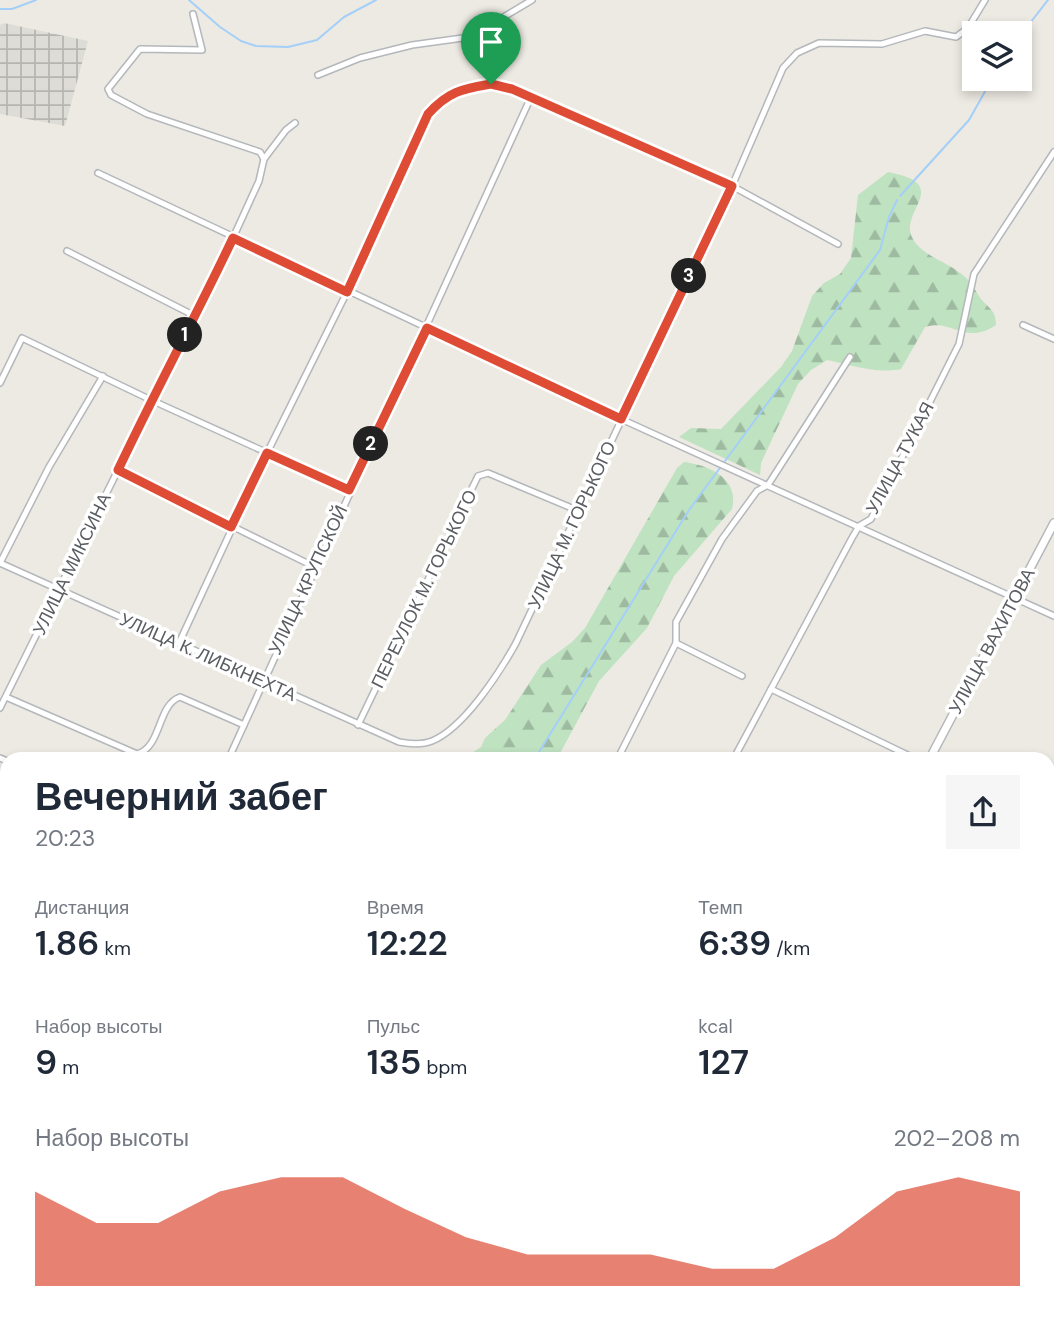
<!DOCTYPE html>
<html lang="ru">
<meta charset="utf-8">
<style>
:root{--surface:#fff;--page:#f6f6f7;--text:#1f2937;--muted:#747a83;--accent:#de4c36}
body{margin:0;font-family:"DM Sans",sans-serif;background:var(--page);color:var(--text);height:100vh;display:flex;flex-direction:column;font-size:26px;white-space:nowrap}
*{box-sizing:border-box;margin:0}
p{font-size:23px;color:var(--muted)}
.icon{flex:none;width:38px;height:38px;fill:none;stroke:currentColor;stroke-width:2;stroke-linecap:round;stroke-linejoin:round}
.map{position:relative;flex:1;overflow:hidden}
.drawer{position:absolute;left:0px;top:752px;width:1055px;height:569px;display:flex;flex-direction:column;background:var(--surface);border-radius:21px 21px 0 0;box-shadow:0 4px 10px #0003}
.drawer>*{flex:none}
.buttons{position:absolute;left:962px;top:21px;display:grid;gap:14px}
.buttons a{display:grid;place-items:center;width:70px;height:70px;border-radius:0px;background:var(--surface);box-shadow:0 4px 10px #0003;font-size:35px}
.pin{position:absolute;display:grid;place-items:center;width:60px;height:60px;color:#fff;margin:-72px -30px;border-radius:50% 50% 50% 0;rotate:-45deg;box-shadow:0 0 7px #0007}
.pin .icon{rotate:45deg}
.km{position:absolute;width:35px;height:35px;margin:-18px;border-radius:50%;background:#222;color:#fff;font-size:19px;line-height:35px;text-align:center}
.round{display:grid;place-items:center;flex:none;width:74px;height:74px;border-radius:0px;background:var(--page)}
.headline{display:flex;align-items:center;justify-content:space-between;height:119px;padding:0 35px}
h1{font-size:38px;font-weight:600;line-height:52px}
.metrics{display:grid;grid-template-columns:repeat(3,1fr);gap:10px;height:119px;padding:7px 35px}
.metrics div{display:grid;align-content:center}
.metrics b{font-size:35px;font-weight:600}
.metrics small{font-size:19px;font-weight:400}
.metrics p{font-size:19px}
.chart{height:196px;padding:14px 35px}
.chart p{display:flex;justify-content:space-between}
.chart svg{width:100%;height:126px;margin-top:7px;fill:var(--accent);opacity:.7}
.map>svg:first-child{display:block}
.commercial{fill:#fbf5d7}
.industrial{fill:url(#industrial-grid)}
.forest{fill:url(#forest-firs)}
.cemetery{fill:url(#cemetery-stones)}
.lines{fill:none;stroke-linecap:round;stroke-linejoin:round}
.stream{stroke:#a4cff9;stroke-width:2}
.minor-casing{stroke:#b4b7bb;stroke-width:8}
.tertiary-casing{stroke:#b4b7bb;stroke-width:10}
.secondary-casing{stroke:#b5b8bd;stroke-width:10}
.minor{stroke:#fff;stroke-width:5}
.tertiary{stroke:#fff;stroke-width:7}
.secondary{stroke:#fff;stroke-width:8}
.route-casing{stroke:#fff;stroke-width:14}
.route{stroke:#de4c36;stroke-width:9}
.labels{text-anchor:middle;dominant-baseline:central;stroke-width:7;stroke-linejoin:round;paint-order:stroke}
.street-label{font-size:18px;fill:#5a5d61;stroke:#fff}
</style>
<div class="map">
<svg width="1054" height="1321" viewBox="0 0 1054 1321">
<defs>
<pattern id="industrial-grid" width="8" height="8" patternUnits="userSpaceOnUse" patternTransform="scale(1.75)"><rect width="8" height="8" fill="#dddcd6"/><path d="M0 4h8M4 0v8" fill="none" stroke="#b6b6b1"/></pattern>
<pattern id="forest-firs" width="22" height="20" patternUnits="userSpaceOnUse" patternTransform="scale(1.75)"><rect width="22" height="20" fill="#bfe2c1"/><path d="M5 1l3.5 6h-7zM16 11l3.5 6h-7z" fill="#9ebaa0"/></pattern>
<pattern id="cemetery-stones" width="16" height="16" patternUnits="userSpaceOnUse" patternTransform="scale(1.75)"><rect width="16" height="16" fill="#bfe2c1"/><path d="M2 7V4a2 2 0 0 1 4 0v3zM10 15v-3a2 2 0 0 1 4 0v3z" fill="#9ebaa0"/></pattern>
</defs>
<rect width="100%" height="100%" fill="#eceae2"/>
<path class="commercial" d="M800 1314H967L964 1321H797Z"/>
<path class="industrial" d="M4 23 88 41 65 126 0 114V25Z"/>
<g class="forest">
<path d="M888 172C952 184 902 209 911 235 919 256 950 262 965 277 972 283 976 292 981 299 990 309 996 311 996 325 965 346 952 318 925 327L901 369C877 374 851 365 827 360L811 370 798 384 761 463 760 475 679 437 691 428 721 429 781 367 792 351 812 296 824 283 840 274 851 258 858 195Z"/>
<path d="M684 462C708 465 740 478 732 509L674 576 647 628 599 681 558 757 556 760 463 759 481 747 485 738 505 720 541 665 572 642 585 628 677 468Z"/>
<path d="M7 1201V1298L0 1300V1205Z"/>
</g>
<path class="cemetery" d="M183 1314H419L433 1321H175Z"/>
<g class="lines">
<g class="stream">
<path d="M189 0 220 27 241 41 256 46 288 47 317 40 344 17 376 0"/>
<path d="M0 9H12L36 0"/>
<path d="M1020 36 1048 0"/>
<path d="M900 196 969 120 992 79"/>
<path d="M534 760 689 510 880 250 889 217 897 200"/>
<path d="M0 1241 7 1236"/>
</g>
<g class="minor-casing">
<g id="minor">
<path d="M193 14 202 50 140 49 108 89 111 95 147 114 260 152 264 159"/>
<path d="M318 75 360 58 412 45 470 37 532 0"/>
<path d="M98 173 621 419 1054 616"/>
<path d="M67 251 195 316"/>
<path d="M1023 325 1054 339"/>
<path d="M0 383 22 338 151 400 349 490"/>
<path d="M118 470 315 567"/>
<path d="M0 563 399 742C410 744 422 745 432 741 464 728 500 672 516 643L732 186 783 68 797 53 819 43 882 44 925 31 956 37 968 28 985 0"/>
<path d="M0 563 49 467 103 376"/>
<path d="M179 643 267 453 347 292 422 125C441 88 474 81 512 89L732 186 838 244"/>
<path d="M676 643 742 676"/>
<path d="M771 689 918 760"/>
<path d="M6 697 137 754C162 747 157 705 180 697L244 725"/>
<path d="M0 708 233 238 259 181 264 159 286 130 295 123"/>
<path d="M358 725 478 476 488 473 579 511"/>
<path d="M0 758 7 761"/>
<path d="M228 760 531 97"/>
<path d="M617 760 676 643V622L722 539 757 491 768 485 850 357"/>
<path d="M733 760 852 538 859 526 871 519 959 344 974 274 1054 152"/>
<path d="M1048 820 1054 823"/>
<path d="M0 879 7 882"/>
<path d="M0 998 7 1002"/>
<path d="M0 1026 7 1023"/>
<path d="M1048 1030 1054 1033"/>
<path d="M0 1167 7 1164"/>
<path d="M677 1314 691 1321"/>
<path d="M80 1321 89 1314"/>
<path d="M447 1321 448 1314"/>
<path d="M795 1321 799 1314"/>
</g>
</g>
<g class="tertiary-casing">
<g id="tertiary">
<path d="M929 760 1054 523"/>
<path d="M665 1321 668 1314"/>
</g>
</g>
<g class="secondary-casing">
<g id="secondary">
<path d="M1048 1156 1054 1144"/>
<path d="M1048 1238 1054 1226"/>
<path d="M971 1321 974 1314"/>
<path d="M1010 1321 1013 1314"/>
</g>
</g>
<use href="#minor" class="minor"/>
<use href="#tertiary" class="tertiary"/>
<use href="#secondary" class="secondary"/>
</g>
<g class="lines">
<g class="route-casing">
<path id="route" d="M491 84 512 89 732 186 621 419 427 328 349 490 267 453 231 527 118 470C155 392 196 316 233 238L347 292 428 114C448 92 461 89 491 84Z"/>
</g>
<use href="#route" class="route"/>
</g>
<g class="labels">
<g class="street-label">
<text transform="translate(900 458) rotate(-62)">УЛИЦА ТУКАЯ</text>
<text transform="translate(572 525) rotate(-65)">УЛИЦА М. ГОРЬКОГО</text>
<text transform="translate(72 564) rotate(-64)">УЛИЦА МИКСИНА</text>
<text transform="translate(308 580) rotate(-65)">УЛИЦА КРУПСКОЙ</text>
<text transform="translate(424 589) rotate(-64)">ПЕРЕУЛОК М. ГОРЬКОГО</text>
<text transform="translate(992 641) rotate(-62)">УЛИЦА ВАХИТОВА</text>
<text transform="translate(208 657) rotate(24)">УЛИЦА К. ЛИБКНЕХТА</text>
</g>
</g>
</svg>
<div class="buttons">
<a><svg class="icon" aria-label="layers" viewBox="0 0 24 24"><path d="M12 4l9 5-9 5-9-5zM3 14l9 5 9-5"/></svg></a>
</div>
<div class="pin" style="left:491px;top:84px;background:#1e9e55"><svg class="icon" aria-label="arrive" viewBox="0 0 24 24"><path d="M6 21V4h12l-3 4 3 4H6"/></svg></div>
<b class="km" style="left:185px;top:335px">1</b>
<b class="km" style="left:371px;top:444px">2</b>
<b class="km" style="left:689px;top:276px">3</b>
<section class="drawer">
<div class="headline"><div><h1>Вечерний забег</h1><p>20:23</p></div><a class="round"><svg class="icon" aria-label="share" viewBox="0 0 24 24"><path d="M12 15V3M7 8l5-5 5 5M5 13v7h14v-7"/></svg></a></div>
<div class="metrics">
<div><p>Дистанция</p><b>1.86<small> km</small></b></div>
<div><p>Время</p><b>12:22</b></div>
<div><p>Темп</p><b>6:39<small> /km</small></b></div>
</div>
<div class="metrics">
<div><p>Набор высоты</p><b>9<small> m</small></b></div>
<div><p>Пульс</p><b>135<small> bpm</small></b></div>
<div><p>kcal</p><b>127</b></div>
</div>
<div class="chart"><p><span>Набор высоты</span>202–208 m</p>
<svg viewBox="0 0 160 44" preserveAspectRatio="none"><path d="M0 44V11L10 22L20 22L30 11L40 6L50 6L60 17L70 27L80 33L90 33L100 33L110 38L120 38L130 27L140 11L150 6L160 11V44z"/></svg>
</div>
</section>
</div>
